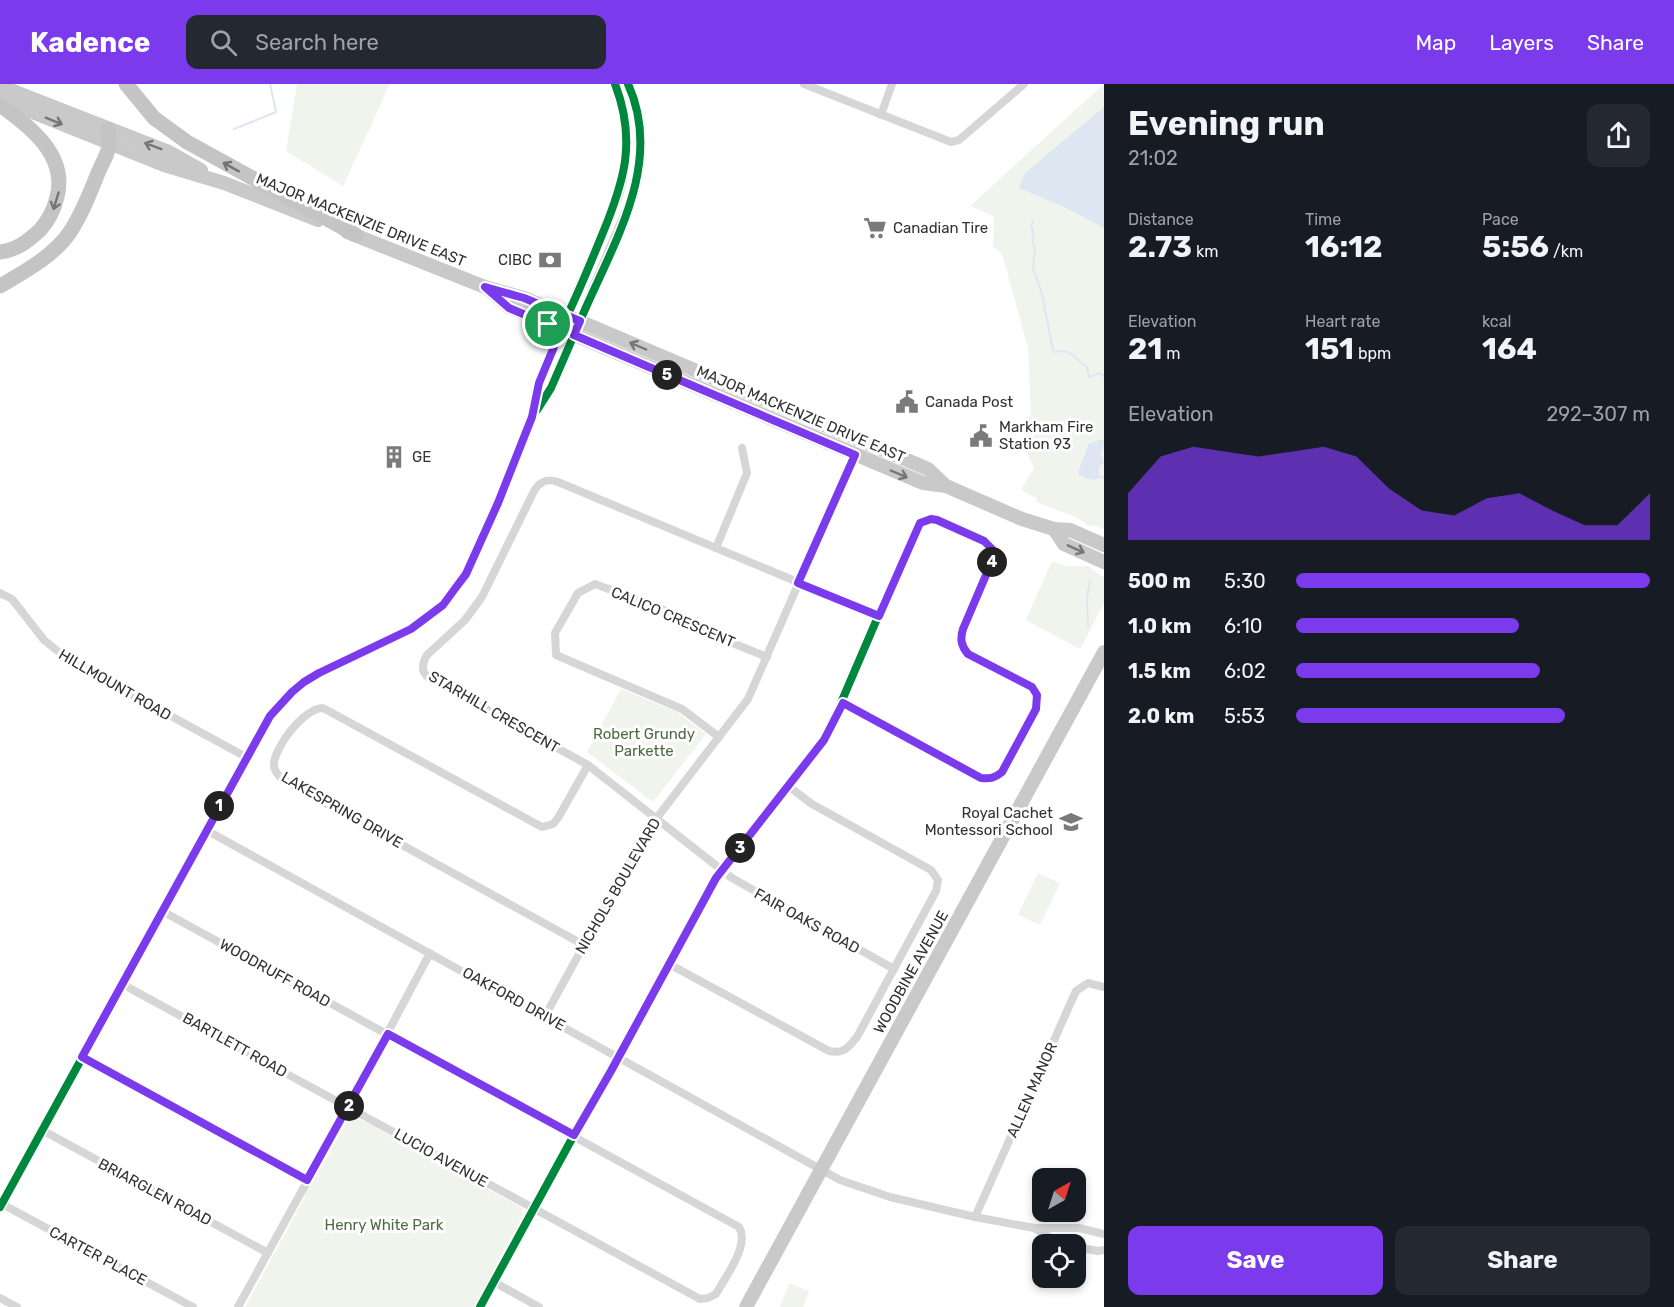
<!DOCTYPE html>
<meta charset="utf-8">
<style>
:root{--surface:#171b24;--page:#242831;--text:#f1f3f6;--muted:#9ea1a6;--accent:#7c3aed}
body{margin:0;font-family:Rubik,sans-serif;background:var(--page);color:var(--text);height:100vh;display:flex;flex-direction:column;font-size:22px;white-space:nowrap}
*{box-sizing:border-box;margin:0}
p{font-size:20px;color:var(--muted)}
.icon{flex:none;width:33px;height:33px;fill:none;stroke:currentColor;stroke-width:2;stroke-linecap:round;stroke-linejoin:round}
.map{position:relative;flex:1;overflow:hidden}
.sheet{display:flex;flex-direction:column;background:var(--surface);width:570px}
.sheet>*{flex:none}
.needle{width:39px;rotate:39deg}
.fabs{position:absolute;left:1032px;top:1084px;display:grid;gap:12px}
.fabs a{display:grid;place-items:center;width:54px;height:54px;border-radius:12px;background:var(--surface);box-shadow:0 3px 9px #0003;font-size:30px}
.pin{position:absolute;display:grid;place-items:center;width:51px;height:51px;color:#fff;margin:-26px;border:3px solid #fff;border-radius:50%;box-shadow:0 2px 6px #0007}
.km{position:absolute;width:30px;height:30px;margin:-15px;border-radius:50%;background:#222;color:#fff;font-size:16px;line-height:30px;text-align:center}
.round{display:grid;place-items:center;flex:none;width:63px;height:63px;border-radius:12px;background:var(--page)}
.headline{display:flex;align-items:center;justify-content:space-between;height:102px;padding:0 24px}
h1{font-size:33px;font-weight:700;line-height:45px}
.figures{display:grid;grid-template-columns:repeat(3,1fr);gap:9px;height:102px;padding:6px 24px}
.figures div{display:grid;align-content:center}
.figures b{font-size:30px;font-weight:700}
.figures small{font-size:16px;font-weight:400}
.figures p{font-size:16px}
.chart{height:168px;padding:12px 24px}
.chart p{display:flex;justify-content:space-between}
.chart svg{width:100%;height:108px;margin-top:6px;fill:var(--accent);opacity:.7}
.button{display:flex;gap:12px;margin-top:auto;padding:12px 24px}
.button a{flex:1;height:69px;border-radius:12px;background:var(--accent);color:#fff;font-size:24px;font-weight:700;line-height:69px;text-align:center}
.button a+a{background:var(--page);color:var(--text)}
ul{padding:0 24px;list-style:none;font-size:20px}
li{display:grid;grid-template-columns:96px 72px 1fr;align-items:center;height:45px}
li i{height:15px;border-radius:8px;background:var(--accent)}
header{display:flex;align-items:center;gap:36px;box-sizing:border-box;height:84px;padding:0 30px;background:var(--accent);color:#fff}
header strong{font-size:28px}
nav{display:flex;gap:33px;margin-inline-start:auto;font-size:21px}
.search{width:420px;height:54px;background:var(--page);display:flex;align-items:center;gap:15px;box-sizing:border-box;padding:0 21px;border-radius:12px;color:var(--muted);font-size:22px}
main{display:flex;flex:1;min-height:0}
.map>svg:first-child{display:block}
.green{fill:#f0f4ed}
.water{fill:#dee6f2}
.lines{fill:none;stroke-linecap:round;stroke-linejoin:round}
.stream{stroke:#dee6f2;stroke-width:2}
.minor{stroke:#d6d6d6;stroke-width:8}
.tertiary{stroke:#d6d6d6;stroke-width:10}
.primary{stroke:#c9c9c9;stroke-width:14}
.motorway{stroke:#c4c4c4;stroke-width:15}
.cycleway-casing{stroke:#fff;stroke-width:11}
.cycleway{stroke:#00873e;stroke-width:8}
.oneway{stroke:#767676}
.oneway2{stroke:#747474}
.route-casing{stroke:#fff;stroke-width:12}
.route{stroke:#7c3aed;stroke-width:8}
.labels{text-anchor:middle;dominant-baseline:central;stroke-width:6;stroke-linejoin:round;paint-order:stroke}
.street-label{font-size:15px;fill:#323232;stroke:#fff}
.poi-label{font-size:15px;fill:#323232;stroke:#fff;text-anchor:start}
.park-label{font-size:15px;fill:#4e6c42;stroke:#fff}
</style>
<header>
<strong>Kadence</strong>
<div class="search"><svg class="icon" aria-label="search" viewBox="0 0 24 24"><circle cx="10" cy="10" r="6"/><path d="M15 15l6 6"/></svg>Search here</div>
<nav><a>Map</a><a>Layers</a><a>Share</a></nav>
</header>
<main>
<div class="map">
<svg width="1104" height="1223" viewBox="0 0 1104 1223">
<rect width="100%" height="100%" fill="#fff"/>
<g class="green">
<path d="M297 0H390L343 102 286 67Z"/>
<path d="M1104 0V445L1094 441 1089 442 1076 433 1036 418 1037 414 1021 406 1034 384 1023 359 1028 354 1026 342 1031 329 1028 264 1002 170 993 162 994 132 970 122Z"/>
<path d="M1052 477 1066 482H1088L1101 492H1104V519L1080 565 1026 536Z"/>
<path d="M621 605 677 628 706 650 653 718 587 668Z"/>
<path d="M1038 789 1060 799 1040 841 1018 831Z"/>
<path d="M353 1033 374 1042 522 1124 523 1132 496 1181 497 1185 486 1208H482L473 1223H245L305 1113 304 1108 316 1086 321 1084 347 1037Z"/>
<path d="M789 1199 809 1207 803 1223H780Z"/>
</g>
<g class="water">
<path d="M1104 23V144L1064 123 1019 104 1025 89Z"/>
<path d="M1099 356H1104L1103 364 1100 369 1104 378 1099 383 1100 393 1095 396 1084 394 1078 389C1081 378 1086 370 1088 360Z"/>
</g>
<g class="lines">
<g class="stream">
<path d="M234 45 276 28 270 0"/>
<path d="M1033 137 1031 143 1034 150 1032 156 1035 164 1033 184 1042 210 1053 267 1054 268C1074 264 1074 276 1087 283L1089 293 1100 289 1104 292"/>
<path d="M1100 393H1104"/>
<path d="M1088 542 1087 514 1090 496"/>
</g>
<g class="minor">
<path d="M804 0 951 58 959 56 1024 0"/>
<path d="M881 31 892 0"/>
<path d="M716 464 747 389 742 364"/>
<path d="M0 509 12 515 44 556 70 577 246 673"/>
<path d="M879 532 558 398C547 394 540 397 534 407L482 513 465 536 427 571C423 578 420 587 428 593L588 681 732 794 894 885"/>
<path d="M719 653 682 625 556 571 555 549 578 509 595 500 667 527 705 548 767 573"/>
<path d="M206 746 840 1096 890 1113 975 1133 1034 1144H1079L1104 1150"/>
<path d="M584 861 282 695C278 691 275 688 274 683 272 665 304 624 323 624L542 743 553 740 558 734 588 681"/>
<path d="M669 880 829 967C844 970 848 964 857 953L936 807 938 796 931 786 812 720 788 702"/>
<path d="M122 900 700 1215 708 1214 716 1210C726 1192 750 1161 739 1143L162 827"/>
<path d="M545 932 646 748 748 615 856 368"/>
<path d="M82 973 307 1096"/>
<path d="M42 1046 268 1169"/>
<path d="M2 1120 193 1223"/>
<path d="M975 1133 1076 907 1088 899 1104 903"/>
<path d="M1034 1144 1063 1161"/>
<path d="M1076 1163 1098 1167 1104 1166"/>
<path d="M494 1198 539 1223"/>
<path d="M0 1214 17 1223"/>
<path d="M238 1223 353 1014 430 869"/>
<path d="M480 1223 574 1051 611 987 709 806 828 649 916 444 925 436H937L989 461 992 465V477L961 551 963 564 968 570 1032 603C1038 610 1038 616 1036 625L1002 688 991 694H981L843 619"/>
</g>
<g class="tertiary">
<path d="M535 328 551 304 633 112C643 73 645 37 628 0"/>
<path d="M0 1123 270 632 292 608 304 598 319 589 411 545 428 533 443 521 466 490 498 419 532 333 539 299 618 112C629 74 630 38 615 0"/>
</g>
<g class="primary">
<path d="M0 2 169 68 201 86"/>
<path d="M0 15 164 81 224 99 318 136"/>
<path d="M347 148 485 203 524 214 567 232 928 385 946 402"/>
<path d="M489 206 509 223 923 399 946 402 1022 435 1054 445 1070 446 1104 461"/>
<path d="M1054 445 1064 460 1104 478"/>
<path d="M746 1223 1104 568"/>
</g>
<g class="motorway">
<path d="M126 0 154 34 187 58 356 151"/>
<path d="M0 21C30 43 68 71 57 113 54 126 49 136 40 146 28 157 17 166 0 168"/>
<path d="M0 202C24 188 54 172 70 148 82 130 90 109 98 89 106 70 112 66 108 45"/>
</g>
<g class="cycleway-casing">
<g id="cycleway">
<path d="M567 232C580 205 591 178 602 151 624 98 637 57 615 0"/>
<path d="M580 237C611 163 665 81 628 0"/>
<path d="M537 326 551 304 574 251"/>
<path d="M0 1123 270 632 292 608 304 598 319 589 411 545 443 521 455 506 466 490 498 419 532 333 539 299 561 246"/>
<path d="M480 1223 574 1051 611 987 709 806 828 649 916 444 925 436H937L989 461 992 465V477L961 551 963 564 968 570 1032 603C1038 610 1038 616 1036 625L1002 688 991 694H981L843 619"/>
</g>
</g>
<use href="#cycleway" class="cycleway"/>
</g>
<defs><path id="oneway-shaft" d="M-6 0H5M1.5-3L5.5 0L1.5 3" fill="none" stroke-width="1.6" stroke-linecap="round" stroke-linejoin="round" transform="scale(1.5)"/></defs>
<g class="oneway">
<use href="#oneway-shaft" transform="translate(54 37) rotate(22)"/>
<use href="#oneway-shaft" transform="translate(153 62) rotate(-159)"/>
<use href="#oneway-shaft" transform="translate(638 262) rotate(-157)"/>
<use href="#oneway-shaft" transform="translate(899 390) rotate(23)"/>
<use href="#oneway-shaft" transform="translate(1076 465) rotate(24)"/>
</g>
<g class="oneway2">
<use href="#oneway-shaft" transform="translate(231 83) rotate(-151)"/>
<use href="#oneway-shaft" transform="translate(56 117) rotate(107)"/>
</g>
<g class="lines">
<g class="route-casing">
<path id="route" d="M485 203 524 214 580 237 574 251 855 371 798 499 879 532 920 439 931 435 937 436 984 457 992 465V477L963 545C960 555 961 562 968 570L1032 603 1037 611 1036 625 1002 688C995 694 990 695 981 694L843 619 824 656 716 794 611 987 574 1051 388 950 307 1096 82 973 270 632 292 608 304 598 319 589 411 545 443 521 454 506 466 490 498 419 532 333 539 299 561 246 509 224Z"/>
</g>
<use href="#route" class="route"/>
</g>
<defs>
<g id="supermarket-bare" transform="scale(1.8)"><path d="M-6-5.5h2.5l.6 2H6L4.5 2H-2.5L-4.4-4H-6ZM-1.5 3.2a1.3 1.3 0 1 0 .1 0ZM3 3.2a1.3 1.3 0 1 0 .1 0Z" fill="#7a7a7a" stroke="#fff" stroke-width="2.5" paint-order="stroke"/></g>
<g id="bank-bare" transform="scale(1.8)"><path d="M-6-4H6V4H-6ZM0-2.3a2.3 2.3 0 1 0 0 4.6a2.3 2.3 0 1 0 0-4.6Z" fill="#7a7a7a" stroke="#fff" stroke-width="2.5" paint-order="stroke"/></g>
<g id="civic-bare" transform="scale(1.8)"><path d="M-.6-6.5H3V-4.5H.6V-3L4-1V1h2V6H-6V1h2V-1L-.6-3ZM-1.2 2.5V6h2.4V2.5Z" fill="#7a7a7a" stroke="#fff" stroke-width="2.5" paint-order="stroke"/></g>
<g id="building-bare" transform="scale(1.8)"><path d="M-4-6H4V6H1V3H-1V6H-4ZM-2.5-4.3h1.7v1.8h-1.7ZM.8-4.3h1.7v1.8H.8ZM-2.5-1h1.7V.8h-1.7ZM.8-1h1.7V.8H.8Z" fill="#7a7a7a" stroke="#fff" stroke-width="2.5" paint-order="stroke"/></g>
<g id="school-bare" transform="scale(1.8)"><path d="M0-5L7-2L0 1L-7-2ZM-4 1L0 2.5L4 1V4Q0 6-4 4Z" fill="#7a7a7a" stroke="#fff" stroke-width="2.5" paint-order="stroke"/></g>
</defs>
<g fill-rule="evenodd">
<use href="#supermarket-bare" x="875" y="144"/>
<use href="#bank-bare" x="550" y="176"/>
<use href="#civic-bare" x="907" y="318"/>
<use href="#civic-bare" x="981" y="352"/>
<use href="#building-bare" x="394" y="373"/>
<use href="#school-bare" x="1071" y="738"/>
</g>
<g class="labels">
<g class="street-label">
<text transform="translate(361 136) rotate(22)">MAJOR MACKENZIE DRIVE EAST</text>
<text transform="translate(801 330) rotate(23)">MAJOR MACKENZIE DRIVE EAST</text>
<text transform="translate(673 533) rotate(23)">CALICO CRESCENT</text>
<text transform="translate(115 601) rotate(30)">HILLMOUNT ROAD</text>
<text transform="translate(494 628) rotate(30)">STARHILL CRESCENT</text>
<text transform="translate(342 726) rotate(30)">LAKESPRING DRIVE</text>
<text transform="translate(618 802) rotate(-60)">NICHOLS BOULEVARD</text>
<text transform="translate(807 837) rotate(29)">FAIR OAKS ROAD</text>
<text transform="translate(911 888) rotate(-61)">WOODBINE AVENUE</text>
<text transform="translate(275 889) rotate(29)">WOODRUFF ROAD</text>
<text transform="translate(514 915) rotate(29)">OAKFORD DRIVE</text>
<text transform="translate(235 961) rotate(29)">BARTLETT ROAD</text>
<text transform="translate(1032 1006) rotate(-66)">ALLEN MANOR</text>
<text transform="translate(441 1074) rotate(29)">LUCIO AVENUE</text>
<text transform="translate(155 1108) rotate(28)">BRIARGLEN ROAD</text>
<text transform="translate(98 1172) rotate(28)">CARTER PLACE</text>
</g>
<g class="poi-label">
<text x="893" y="144">Canadian Tire</text>
<text x="532" y="176" text-anchor="end">CIBC</text>
<text x="925" y="318">Canada Post</text>
<text x="999" y="343">Markham Fire<tspan x="999" dy="17">Station 93</tspan></text>
<text x="412" y="373">GE</text>
<text x="1053" y="729" text-anchor="end">Royal Cachet<tspan x="1053" dy="17">Montessori School</tspan></text>
</g>
<g class="park-label">
<text x="644" y="650">Robert Grundy<tspan x="644" dy="17">Parkette</tspan></text>
<text x="384" y="1141">Henry White Park</text>
</g>
</g>
</svg>
<div class="fabs">
<a><svg class="needle" viewBox="-14 -14 28 28"><path d="M0-13l5 13h-10z" fill="#e53935"/><path d="M0 13l5-13h-10z" fill="#9ea1a6"/></svg></a>
<a><svg class="icon" aria-label="locate" viewBox="0 0 24 24"><circle cx="12" cy="12" r="6"/><path d="M12 2v4M12 18v4M2 12h4M18 12h4"/></svg></a>
</div>
<div class="pin" style="left:548px;top:240px;background:#1e9e55"><svg class="icon" aria-label="arrive" viewBox="0 0 24 24"><path d="M6 21V4h12l-3 4 3 4H6"/></svg></div>
<b class="km" style="left:219px;top:722px">1</b>
<b class="km" style="left:349px;top:1022px">2</b>
<b class="km" style="left:740px;top:764px">3</b>
<b class="km" style="left:992px;top:478px">4</b>
<b class="km" style="left:667px;top:291px">5</b>
</div>
<section class="sheet">
<div class="headline"><div><h1>Evening run</h1><p>21:02</p></div><a class="round"><svg class="icon" aria-label="share" viewBox="0 0 24 24"><path d="M12 15V3M7 8l5-5 5 5M5 13v7h14v-7"/></svg></a></div>
<div class="figures">
<div><p>Distance</p><b>2.73<small> km</small></b></div>
<div><p>Time</p><b>16:12</b></div>
<div><p>Pace</p><b>5:56<small> /km</small></b></div>
</div>
<div class="figures">
<div><p>Elevation</p><b>21<small> m</small></b></div>
<div><p>Heart rate</p><b>151<small> bpm</small></b></div>
<div><p>kcal</p><b>164</b></div>
</div>
<div class="chart"><p><span>Elevation</span>292–307 m</p>
<svg viewBox="0 0 160 44" preserveAspectRatio="none"><path d="M0 44V25L10 10L20 6L30 8L40 10L50 8L60 6L70 10L80 23L90 32L100 34L110 27L120 25L130 32L140 38L150 38L160 25V44z"/></svg>
</div>
<ul>
<li><b>500 m</b>5:30<i style="width:100%"></i></li>
<li><b>1.0 km</b>6:10<i style="width:63%"></i></li>
<li><b>1.5 km</b>6:02<i style="width:69%"></i></li>
<li><b>2.0 km</b>5:53<i style="width:76%"></i></li>
</ul>
<div class="button"><a>Save</a><a>Share</a></div>
</section>
</main>
